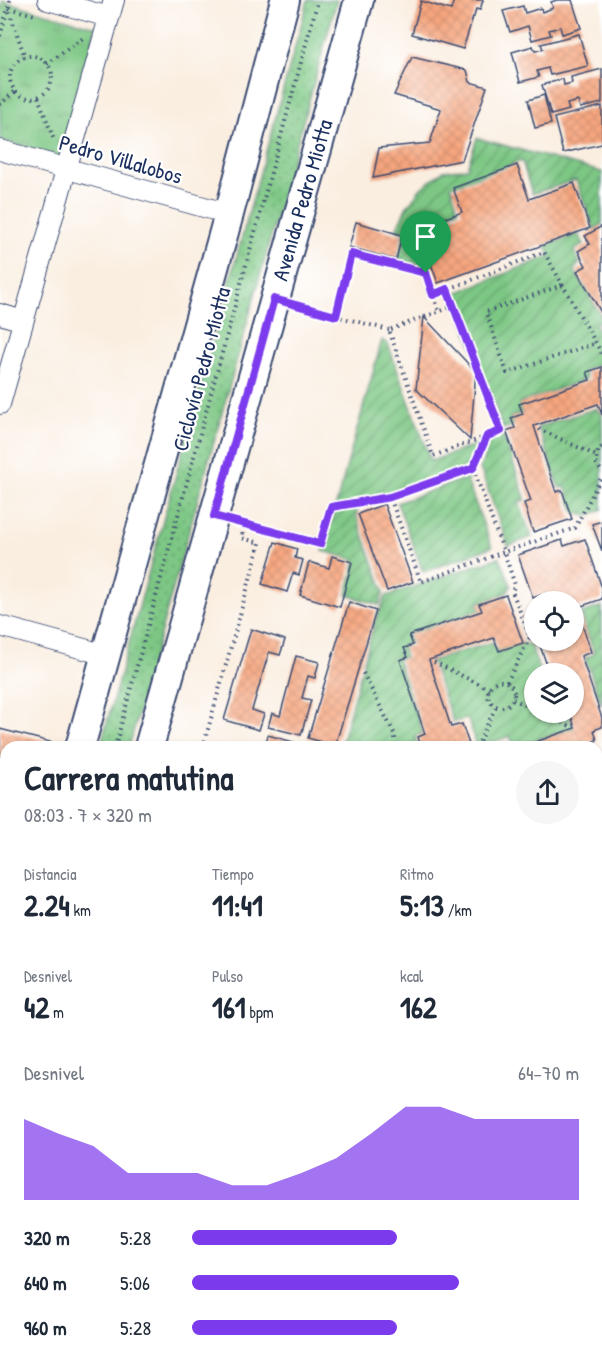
<!DOCTYPE html>
<html lang="es">
<meta charset="utf-8">
<style>
:root{--surface:#fff;--page:#f6f6f7;--text:#1f2937;--muted:#747a83;--accent:#7c3aed}
body{margin:0;font-family:"Patrick Hand",sans-serif;background:var(--page);color:var(--text);height:100vh;display:flex;flex-direction:column;font-size:22px;white-space:nowrap}
*{box-sizing:border-box;margin:0}
p{font-size:20px;color:var(--muted)}
.icon{flex:none;width:33px;height:33px;fill:none;stroke:currentColor;stroke-width:2;stroke-linecap:round;stroke-linejoin:round}
.map{position:relative;flex:1;overflow:hidden}
.sheet{position:absolute;left:0px;top:741px;width:603px;height:621px;display:flex;flex-direction:column;background:var(--surface);border-radius:18px 18px 0 0;box-shadow:0 2px 4px #0004}
.sheet>*{flex:none}
.tools{position:absolute;left:524px;top:591px;display:grid;gap:12px}
.tools a{display:grid;place-items:center;width:60px;height:60px;border-radius:50%;background:var(--surface);box-shadow:0 2px 4px #0004;font-size:30px}
.pin{position:absolute;display:grid;place-items:center;width:51px;height:51px;color:#fff;margin:-62px -26px;border-radius:50% 50% 50% 0;rotate:-45deg;box-shadow:0 0 6px #0007}
.pin .icon{rotate:45deg}
.round{display:grid;place-items:center;flex:none;width:63px;height:63px;border-radius:32px;background:var(--page)}
.headline{display:flex;align-items:center;justify-content:space-between;height:102px;padding:0 24px}
h1{font-size:33px;font-weight:700;line-height:45px}
.stats{display:grid;grid-template-columns:repeat(3,1fr);gap:9px;height:102px;padding:6px 24px}
.stats div{display:grid;align-content:center}
.stats b{font-size:30px;font-weight:700}
.stats small{font-size:16px;font-weight:400}
.stats p{font-size:16px}
.chart{height:168px;padding:12px 24px}
.chart p{display:flex;justify-content:space-between}
.chart svg{width:100%;height:108px;margin-top:6px;fill:var(--accent);opacity:.7}
ul{padding:0 24px;list-style:none;font-size:20px}
li{display:grid;grid-template-columns:96px 72px 1fr;align-items:center;height:45px}
li i{height:15px;border-radius:8px;background:var(--accent)}
.map>svg:first-child{display:block}
.grass{fill:url(#grass-dots);stroke:#4c7b71;stroke-width:1.5}
.park{fill:url(#park-tufts);stroke:#4c7b71;stroke-width:1.5}
.garden{fill:url(#garden-furrows);stroke:#4c7b71;stroke-width:1.5}
.building{fill:url(#building-cross-hatch)}
.lines{fill:none;stroke-linecap:round;stroke-linejoin:round}
.service-casing{stroke:#3c4c72;stroke-width:14}
.minor-casing{stroke:#3c4c72;stroke-width:22}
.tertiary-casing{stroke:#3c4c72;stroke-width:28}
.secondary-casing{stroke:#3c4c72;stroke-width:32}
.motorway-casing{stroke:#3c4c72;stroke-width:36}
.path{stroke:#3c4c72;stroke-width:4;stroke-dasharray:1.5 4.5;stroke-linecap:butt}
.service{stroke:#fff;stroke-width:10}
.minor{stroke:#fff;stroke-width:20}
.tertiary{stroke:#fff;stroke-width:26}
.secondary{stroke:#fff;stroke-width:28}
.motorway{stroke:#fff;stroke-width:33}
.route-casing{stroke:#fff;stroke-width:12}
.route{stroke:#7c3aed;stroke-width:8}
.labels{text-anchor:middle;dominant-baseline:central;stroke-width:4.5;stroke-linejoin:round;paint-order:stroke}
.street-label{font-size:22px;fill:#1b2f5e;stroke:#fff}
</style>
<div class="map">
<svg width="602" height="1362" viewBox="0 0 602 1362">
<defs>
<pattern id="grass-dots" width="8" height="8" patternUnits="userSpaceOnUse" patternTransform="scale(1.5)"><rect width="8" height="8" fill="#7dc784"/><path d="M2 2h.1M6 6h.1" fill="none" stroke="#66a26f" stroke-width="1.8" stroke-linecap="round"/></pattern>
<pattern id="park-tufts" width="24" height="20" patternUnits="userSpaceOnUse" patternTransform="scale(1.5)"><rect width="24" height="20" fill="#7dc784"/><path d="M3 7l-1-3M5 7V3M7 7l1-3M15 17l-1-3M17 17v-4M19 17l1-3" fill="none" stroke="#66a26f"/></pattern>
<pattern id="garden-furrows" width="10" height="10" patternUnits="userSpaceOnUse" patternTransform="scale(1.5)"><rect width="10" height="10" fill="#7dc784"/><path d="M-1 1l2-2M0 10L10 0M9 11l2-2" fill="none" stroke="#66a26f"/></pattern>
<pattern id="building-cross-hatch" width="8" height="8" patternUnits="userSpaceOnUse" patternTransform="scale(1.5)"><rect width="8" height="8" fill="#f6a67e"/><path d="M0 0l8 8M0 8l8-8" fill="none" stroke="#d28f6f"/></pattern>
</defs>
<rect width="100%" height="100%" fill="#fff"/>
<filter id="ink" filterUnits="userSpaceOnUse"><feTurbulence type="fractalNoise" baseFrequency=".0167" numOctaves="2"/><feDisplacementMap in="SourceGraphic" scale="12" xChannelSelector="R" yChannelSelector="G"/><feConvolveMatrix kernelMatrix="1 2 1 2 8 2 1 2 1" color-interpolation-filters="sRGB"/></filter>
<filter id="wash" filterUnits="userSpaceOnUse"><feTurbulence type="fractalNoise" baseFrequency=".008" numOctaves="4" result="noise"/><feDisplacementMap in="SourceGraphic" scale="24" xChannelSelector="R" yChannelSelector="G"/><feGaussianBlur stdDeviation="1.35" result="paint"/><feColorMatrix in="noise" values="0 0 0 0 0 0 0 0 0 0 0 0 0 0 0 0 0 1.4 0 .05"/><feComposite in="paint" operator="in"/></filter>
<g filter="url(#wash)">
<rect width="100%" height="100%" fill="#faeee0"/>
<g class="grass">
<path d="M308 0H337L129 747H100Z"/>
<path d="M602 980V1168L597 1171V987Z"/>
<path d="M602 1257V1339L596 1362H444L452 1356H597V1260Z"/>
</g>
<path class="park" d="M3 1 96 27 60 157 0 140V11Z"/>
<g class="garden">
<path d="M477 138 602 172V224L594 229 576 180 532 194 522 161 451 186 458 210 415 227 427 263 419 266 398 259 405 233 396 230 406 208 421 188 443 171 467 168Z"/>
<path d="M578 234 584 244 574 251 580 263 574 270 602 317V320L595 324 602 335V364L584 370 586 379 519 403 522 413 510 417 513 426 503 429 453 294 550 256 546 246Z"/>
<path d="M382 340 388 344 431 461 481 443 471 467 386 496 360 500 356 515 384 592 379 605 347 595 356 560 323 551Z"/>
<path d="M597 408 599 413 602 412V510L587 516 575 513 565 487 559 488 538 427Z"/>
<path d="M504 436 526 500 519 502 532 537 508 546 480 468 490 440Z"/>
<path d="M466 478 492 547 423 572 397 503Z"/>
<path d="M500 557 511 586 507 593 478 603 480 610 407 634 410 643 402 646 405 657 397 659 423 733 415 736 419 747H340L375 621 386 596Z"/>
<path d="M602 606V706L585 658 594 654 581 613Z"/>
<path d="M493 642 497 651 524 643 531 646 540 672 553 669 554 673 534 674V712L568 713 574 728 514 747 510 736 483 746 475 743 468 719 453 722 431 661Z"/>
</g>
<g id="blocks">
<g class="building">
<path d="M454 0H483L480 10 476 9 474 17H473L463 49 412 34 421 1 451 10Z"/>
<path d="M557 0H572L581 28 562 34 560 27 549 30 551 35 532 40 528 26 510 32 503 11 523 6 525 13 541 8 542 12 553 8 551 2Z"/>
<path d="M579 34 588 66 550 75 548 68 537 71 539 77 520 82 512 52 533 46 535 51 543 49 541 44Z"/>
<path d="M412 57 467 70 470 82 487 87 462 160 373 178 379 148 430 143 441 109 394 95Z"/>
<path d="M602 69V103L580 108 578 101 567 104 569 110 551 115 542 85 563 79 564 85 572 83 571 77Z"/>
<path d="M544 95 551 124 535 128 528 100Z"/>
<path d="M602 106V144L563 153 554 118Z"/>
<path d="M517 165 529 199 574 183 590 228 438 283 418 228 462 212 453 188Z"/>
<path d="M356 222 402 235 396 260 349 247Z"/>
<path d="M602 226V314L577 271 586 266 578 251 590 244 585 236Z"/>
<path d="M424 317 476 372 470 440 416 389Z"/>
<path d="M602 367V415L598 404 534 426 556 492 562 490 572 519 533 532 524 503 531 501 506 431 515 428 511 418 523 414 519 404 590 380 587 372Z"/>
<path d="M384 504 413 582 387 591 358 514Z"/>
<path d="M602 521V551L592 524Z"/>
<path d="M585 539 602 588V599L573 609V602H544L541 595 533 598 518 555 562 540 564 546Z"/>
<path d="M275 542 297 549 295 558 303 560 299 575 293 573 287 592 262 584Z"/>
<path d="M332 556 352 562 340 607 300 595 309 562 329 568Z"/>
<path d="M506 595 523 643 499 651 494 638 429 660 451 727 462 724 470 747H421L418 737 425 734 400 660 408 657 404 648 413 645 409 635 482 611 479 604Z"/>
<path d="M349 602 376 611 335 746 308 738Z"/>
<path d="M581 621 591 652 581 656 602 718V727L594 730 597 740 589 743 590 747H521L575 728 570 712H573V674H556L554 666 548 668 538 640H573V624Z"/>
<path d="M251 629 285 640 280 655 269 652 252 710 264 714 259 730 224 720Z"/>
<path d="M296 656 319 662 315 678 308 676 302 698 311 700 301 735 268 727 272 713 280 716Z"/>
<path d="M0 729 54 743 53 747H6V770L0 768Z"/>
<path d="M268 735 297 743 296 747H265Z"/>
<path d="M47 1356H201L199 1362H46Z"/>
</g>
</g>
</g>
<g filter="url(#ink)">
<use href="#blocks" fill-opacity="0" stroke="#3c4c72" stroke-width="1.5"/>
<g class="lines">
<g class="service-casing">
<g id="service">
<path d="M69 1362 71 1356"/>
<path d="M119 1362 121 1356"/>
<path d="M171 1362 173 1356"/>
</g>
</g>
<g class="minor-casing">
<g id="minor">
<path d="M48 0 109 17"/>
<path d="M0 150 229 214"/>
<path d="M0 314 23 321"/>
<path d="M0 404 114 0"/>
<path d="M0 626 106 655"/>
</g>
</g>
<g class="tertiary-casing">
<path id="tertiary" d="M0 785 6 787"/>
</g>
<g class="secondary-casing">
<g id="secondary">
<path d="M80 747 229 214 285 0"/>
<path d="M149 747 359 0"/>
<path d="M597 969 602 961"/>
<path d="M0 1036 6 1015"/>
<path d="M0 1142H6"/>
<path d="M597 1196 602 1193"/>
<path d="M597 1238 602 1235"/>
<path d="M0 1286 6 1264"/>
<path d="M276 1362 282 1356"/>
<path d="M329 1362 339 1356"/>
<path d="M392 1362 402 1356"/>
</g>
</g>
<g class="motorway-casing">
<path id="motorway" d="M438 1362 441 1356"/>
</g>
<g class="path">
<path d="M10 0 8 8 25 57"/>
<path d="M0 36 8 8 35 15"/>
<circle cx="31" cy="77" r="21"/>
<path d="M47 64 83 38"/>
<path d="M38 97 54 140"/>
<path d="M0 105 15 91"/>
<path d="M562 285 486 312 507 373 596 343"/>
<path d="M447 289 454 306 501 431 433 456 389 330 454 306"/>
<path d="M433 295 544 252 602 354"/>
<path d="M296 305 336 316"/>
<path d="M389 330 336 316 351 253 426 273 439 311"/>
<path d="M539 429 597 456"/>
<path d="M602 447 598 451 596 463 602 472"/>
<path d="M473 468 390 497 421 582 504 552 473 468 486 437"/>
<path d="M243 524 320 544 331 507 390 497"/>
<path d="M434 662 489 689"/>
<path d="M363 673 394 733 397 747"/>
<circle cx="501" cy="694" r="13"/>
<path d="M507 682 530 637 512 591 515 585 504 552 575 528 602 476"/>
<path d="M513 699 534 709"/>
<path d="M541 712 572 727"/>
<path d="M115 747 318 0"/>
<path d="M203 747 260 543 242 538 244 524"/>
<path d="M477 747 496 706"/>
<path d="M597 1051 602 1054"/>
<path d="M597 1082 602 1079"/>
</g>
<use href="#service" class="service"/>
<use href="#minor" class="minor"/>
<use href="#tertiary" class="tertiary"/>
<use href="#secondary" class="secondary"/>
<use href="#motorway" class="motorway"/>
</g>
</g>
<g class="lines" filter="url(#ink)">
<g class="route-casing">
<path id="route" d="M351 254 426 273 433 295 447 289 501 431 487 436 473 468 390 497 331 507 320 544 214 516 274 299 336 316Z"/>
</g>
<use href="#route" class="route"/>
</g>
<g class="labels">
<g class="street-label">
<text transform="translate(121 159) rotate(16)">Pedro Villalobos</text>
<text transform="translate(302 200) rotate(-74)">Avenida Pedro Miotta</text>
<text transform="translate(201 369) rotate(-75)">Ciclovía Pedro Miotta</text>
</g>
</g>
</svg>
<div class="tools">
<a><svg class="icon" aria-label="locate" viewBox="0 0 24 24"><circle cx="12" cy="12" r="6"/><path d="M12 2v4M12 18v4M2 12h4M18 12h4"/></svg></a>
<a><svg class="icon" aria-label="layers" viewBox="0 0 24 24"><path d="M12 4l9 5-9 5-9-5zM3 14l9 5 9-5"/></svg></a>
</div>
<div class="pin" style="left:426px;top:273px;background:#1e9e55"><svg class="icon" aria-label="arrive" viewBox="0 0 24 24"><path d="M6 21V4h12l-3 4 3 4H6"/></svg></div>
<section class="sheet">
<div class="headline"><div><h1>Carrera matutina</h1><p>08:03 · 7 × 320 m</p></div><a class="round"><svg class="icon" aria-label="share" viewBox="0 0 24 24"><path d="M12 15V3M7 8l5-5 5 5M5 13v7h14v-7"/></svg></a></div>
<div class="stats">
<div><p>Distancia</p><b>2.24<small> km</small></b></div>
<div><p>Tiempo</p><b>11:41</b></div>
<div><p>Ritmo</p><b>5:13<small> /km</small></b></div>
</div>
<div class="stats">
<div><p>Desnivel</p><b>42<small> m</small></b></div>
<div><p>Pulso</p><b>161<small> bpm</small></b></div>
<div><p>kcal</p><b>162</b></div>
</div>
<div class="chart"><p><span>Desnivel</span>64–70 m</p>
<svg viewBox="0 0 160 44" preserveAspectRatio="none"><path d="M0 44V11L10 17L20 22L30 33L40 33L50 33L60 38L70 38L80 33L90 27L100 17L110 6L120 6L130 11L140 11L150 11L160 11V44z"/></svg>
</div>
<ul>
<li><b>320 m</b>5:28<i style="width:53%"></i></li>
<li><b>640 m</b>5:06<i style="width:69%"></i></li>
<li><b>960 m</b>5:28<i style="width:53%"></i></li>
</ul>
</section>
</div>
